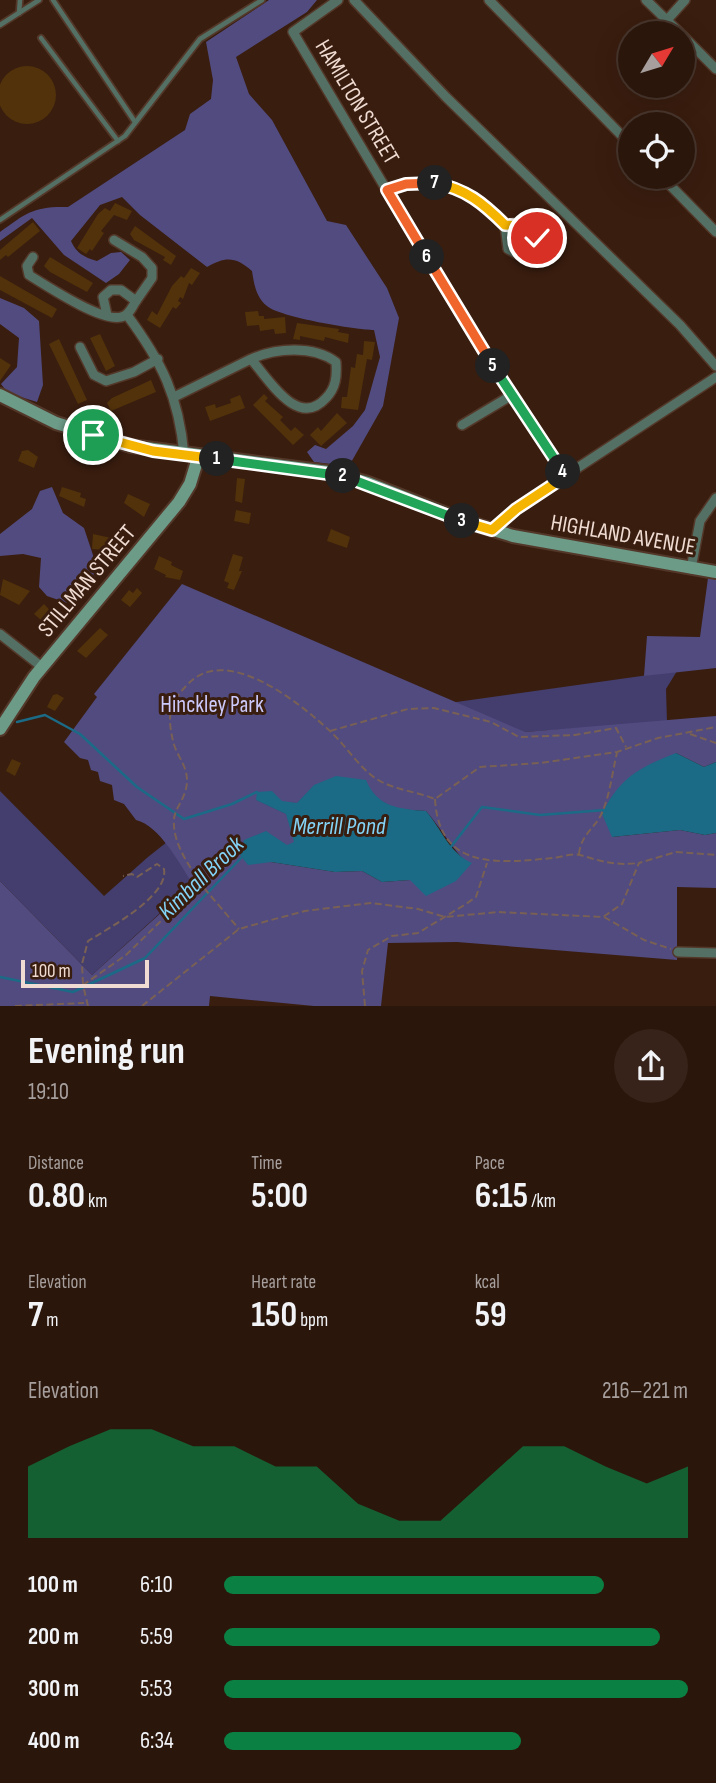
<!DOCTYPE html>
<meta charset="utf-8">
<style>
:root{--surface:#2b160b;--page:#372319;--text:#f1f3f6;--muted:#a69f9d;--line:#47352c;--accent:#0b8043}
body{margin:0;font-family:"Sofia Sans Condensed",sans-serif;background:var(--page);color:var(--text);height:100vh;display:flex;flex-direction:column;font-size:26px;white-space:nowrap}
*{box-sizing:border-box;margin:0}
p{font-size:23px;color:var(--muted)}
.icon{flex:none;width:38px;height:38px;fill:none;stroke:currentColor;stroke-width:2;stroke-linecap:round;stroke-linejoin:round}
.map{position:relative;height:1006px;overflow:hidden}
.sheet{display:flex;flex-direction:column;background:var(--surface);flex:1}
.sheet>*{flex:none}
.needle{width:46px;rotate:52deg}
.controls{position:absolute;left:618px;top:21px;display:grid;gap:14px}
.controls a{display:grid;place-items:center;width:77px;height:77px;border-radius:50%;background:var(--surface);box-shadow:0 7px 28px #0002,0 0 0 2px var(--line);font-size:35px}
.scale{position:absolute;left:21px;bottom:18px;width:128px;box-sizing:border-box;padding-left:7px;border:4px solid #f0dcd3;border-top:0;font-size:19px;line-height:24px;white-space:nowrap;color:#f0dcd3;-webkit-text-stroke:5px #391d0f;paint-order:stroke}
.pin{position:absolute;display:grid;place-items:center;width:60px;height:60px;color:#fff;margin:-30px;border:4px solid #fff;border-radius:50%;box-shadow:0 2px 7px #0007}
.km{position:absolute;width:35px;height:35px;margin:-18px;border-radius:50%;background:#222;color:#fff;font-size:19px;line-height:35px;text-align:center}
.round{display:grid;place-items:center;flex:none;width:74px;height:74px;border-radius:37px;background:var(--page)}
.summary{display:flex;align-items:center;justify-content:space-between;height:119px;padding:0 28px}
h1{font-size:38px;font-weight:700;line-height:52px}
.figures{display:grid;grid-template-columns:repeat(3,1fr);gap:10px;height:119px;padding:7px 28px}
.figures div{display:grid;align-content:center}
.figures b{font-size:35px;font-weight:700}
.figures small{font-size:19px;font-weight:400}
.figures p{font-size:19px}
.chart{height:196px;padding:14px 28px}
.chart p{display:flex;justify-content:space-between}
.chart svg{width:100%;height:126px;margin-top:7px;fill:var(--accent);opacity:.7}
ul{padding:0 28px;list-style:none;font-size:23px}
li{display:grid;grid-template-columns:112px 84px 1fr;align-items:center;height:52px}
li i{height:18px;border-radius:9px;background:var(--accent)}
.map>svg:first-child{display:block}
.green{fill:#433e6d}
.forest{fill:#514b80;fill-rule:evenodd}
.water{fill:#1b6a86}
.lines{fill:none;stroke-linecap:round;stroke-linejoin:round}
.stream{stroke:#1b6a86;stroke-width:2.5}
.building{fill:#51320b}
.lane-casing{stroke:#53382a;stroke-width:8}
.street-casing{stroke:#53382a;stroke-width:12}
.secondary-casing{stroke:#53382a;stroke-width:16}
.path{stroke:#796054;stroke-width:2;stroke-dasharray:7 3.5;stroke-linecap:butt}
.lane{stroke:#547064;stroke-width:4.5}
.street{stroke:#547064;stroke-width:9}
.secondary{stroke:#6c9b88;stroke-width:12}
.split-1-casing{stroke:#fff;stroke-width:14}
.split-2-casing{stroke:#fff;stroke-width:14}
.split-3-casing{stroke:#fff;stroke-width:14}
.split-4-casing{stroke:#fff;stroke-width:14}
.split-5-casing{stroke:#fff;stroke-width:14}
.split-6-casing{stroke:#fff;stroke-width:14}
.split-7-casing{stroke:#fff;stroke-width:14}
.split-8-casing{stroke:#fff;stroke-width:14}
.split-1{stroke:#f5b400;stroke-width:9}
.split-2{stroke:#22a559;stroke-width:9}
.split-3{stroke:#22a559;stroke-width:9}
.split-4{stroke:#f5b400;stroke-width:9}
.split-5{stroke:#22a559;stroke-width:9}
.split-6{stroke:#f0652b;stroke-width:9}
.split-7{stroke:#f0652b;stroke-width:9}
.split-8{stroke:#f5b400;stroke-width:9}
.labels{text-anchor:middle;dominant-baseline:central;stroke-width:6;stroke-linejoin:round;paint-order:stroke}
.street-label{font-size:23px;fill:#f0dcd3;stroke:#391d0f}
.park-label{font-size:23px;fill:#ccc9fb;stroke:#391d0f}
.water-label{font-size:24px;font-style:italic;fill:#83d3f6;stroke:#391d0f}
</style>
<div class="map">
<svg width="716" height="1006" viewBox="0 0 716 1006">
<rect width="100%" height="100%" fill="#391d0f"/>
<path class="green" d="M677 671 666 689 667 722 525 732 193 883 92 975 0 881V791L104 896 148 857 320 721Z"/>
<g class="forest">
<path d="M269 0H317L307 12 236 57 249 94 272 120 327 221 346 225 387 288 399 318 383 406 349 466 314 462 307 452 315 445 326 449 353 426 365 410 380 357 374 330C357 330 279 317 267 306 256 297 254 284 252 271 236 257 226 256 207 267L140 215 122 197 100 205 71 241C77 254 84 257 97 261L111 253 121 252 130 260 119 274 106 283 64 255 32 218 0 241V232C26 213 34 206 68 207L185 130 190 114 211 99 213 80 206 42Z"/>
<path d="M0 298 24 308 39 321 43 385 37 402 8 393 1 384 17 367 19 338 0 324Z"/>
<path d="M52 487 63 513 84 528 95 561 110 563 67 603 47 596 39 587 41 558 23 554 0 556V534L32 509 40 491Z"/>
<path d="M708 578 716 579V668L644 676 647 636 700 637Z"/>
<path d="M182 584 525 732 716 716V762L704 767 676 753 612 837 680 830 705 835 716 833V888L677 887V960L457 942 388 943 381 1006H314L210 996 209 1006H0V881L92 975 193 884C178 862 160 826 136 820L124 804 114 800 112 785 100 781 98 772 91 770 88 760 80 758 64 742 97 697 94 694ZM314 786 373 796 395 809 426 811C440 827 449 844 464 860L410 880 382 882 362 871 335 872 271 862 295 842 286 814 256 800 297 803Z"/>
</g>
<g class="water">
<path d="M676 753 704 767 716 762V833L705 835 680 830 612 837 602 814C619 778 640 767 676 753Z"/>
<path d="M336 776 366 780C377 807 399 809 426 811 441 828 449 853 472 863L456 881 426 896 410 880 382 882 362 871 335 872 271 862 248 865 240 855 244 840 266 831 287 845 294 842 286 814 256 800 257 792 272 791 282 801 297 803 314 785Z"/>
</g>
<g class="lines">
<g class="stream">
<path d="M17 722 45 715 80 734 137 787 184 819 232 804 257 792"/>
<path d="M450 848 482 807 540 815 605 810"/>
<path d="M0 977 73 992 145 958 242 857"/>
</g>
</g>
<g class="building">
<circle cx="27" cy="95" r="29"/>
<path d="M115 203 132 211 127 220 114 215 101 231 104 233 92 251 90 249 86 254 77 248 98 214 105 208 110 211Z"/>
<path d="M33 222 40 231 8 257 6 255 0 260V250Z"/>
<path d="M135 226 176 256 171 265 163 260 165 257 134 240 130 234Z"/>
<path d="M50 257 93 283 87 292 50 272 44 266Z"/>
<path d="M191 268 200 273 192 285 189 283 183 299 180 297 178 301 181 303 176 309 173 307 160 328 147 320 152 311 157 315 172 286 181 276 184 278Z"/>
<path d="M0 276 57 309 52 318 0 290Z"/>
<path d="M258 311 259 316H264V319L285 317 286 333 275 334 274 329 260 331 259 325 247 326 245 312Z"/>
<path d="M297 323 339 329 338 332 349 334 348 343 325 337 324 341 300 336V340L293 339Z"/>
<path d="M100 334 115 366 106 371 90 338Z"/>
<path d="M59 339 87 400 78 404 49 344Z"/>
<path d="M364 341 375 342 372 360 367 359 358 410 341 408 342 397H347L351 367 355 368 357 354 363 355Z"/>
<path d="M0 358 11 365 0 381Z"/>
<path d="M151 380 156 392 111 411 107 403 112 398Z"/>
<path d="M264 394 268 398 265 401 283 417 280 420 291 431 295 427 304 435 293 445 253 405Z"/>
<path d="M240 395 245 408 210 421 205 407 215 404 216 408 231 403 230 399Z"/>
<path d="M337 413 347 423 321 446 310 435 318 427 321 431Z"/>
<path d="M28 450 38 457 34 468 18 461 22 451Z"/>
<path d="M237 478 245 479 242 503 235 501Z"/>
<path d="M62 487 81 493 80 497 86 499 84 507 59 496Z"/>
<path d="M128 494 150 504 144 517 124 503Z"/>
<path d="M236 510 251 513 249 524 234 521Z"/>
<path d="M331 529 350 537 347 548 327 541Z"/>
<path d="M93 534 116 539 115 551 92 549Z"/>
<path d="M233 554 243 557 239 571H242L234 590 227 588 229 583 224 581Z"/>
<path d="M159 556 172 562 171 565 183 571 180 580 165 577 166 575 154 569Z"/>
<path d="M3 579 30 591 19 605 0 595Z"/>
<path d="M137 588 142 593 130 607 121 600 129 590 133 593Z"/>
<path d="M44 604 58 619 49 627 34 614Z"/>
<path d="M100 628 108 635 86 658 77 651Z"/>
<path d="M57 694 64 698 55 711 47 707 53 695Z"/>
<path d="M12 759 21 763 15 776 6 771Z"/>
</g>
<g class="lines">
<g class="lane-casing">
<g id="lane">
<path d="M53 0 135 122"/>
<path d="M19 13 20 0"/>
<path d="M0 25 39 0"/>
<path d="M41 38 118 141"/>
<path d="M0 220 125 136 200 39 262 0"/>
</g>
</g>
<g class="street-casing">
<g id="street">
<path d="M338 0 293 32 450 297 566 476"/>
<path d="M354 0 446 97 680 325 716 366"/>
<path d="M489 0 630 144"/>
<path d="M646 0 680 33"/>
<path d="M667 20 685 0"/>
<path d="M682 35 716 69"/>
<path d="M662 177 716 232"/>
<path d="M387 190C440 173 468 187 505 225"/>
<path d="M515 223 534 231 536 246 531 253 521 256 508 249 505 225Z"/>
<path d="M114 240 142 257 152 268V278L136 301"/>
<path d="M33 257 27 266 29 275C47 286 101 322 121 317 129 316 132 307 136 301L121 290H111L103 297 107 315"/>
<path d="M127 315C162 362 179 397 184 455"/>
<path d="M80 347 94 375 106 381 134 372 158 359"/>
<path d="M174 397 251 359C270 381 298 429 326 398 336 388 337 376 336 362 313 345 276 348 251 359"/>
<path d="M462 425 512 395"/>
<path d="M492 530 524 503 716 377"/>
<path d="M691 569 700 521 716 498"/>
<path d="M0 634 42 667"/>
<path d="M678 952 716 953"/>
</g>
</g>
<g class="secondary-casing">
<g id="secondary">
<path d="M0 395 56 423 131 446 328 472 368 483 464 521 513 536 716 572"/>
<path d="M0 729 34 677 179 502 190 484 198 458"/>
</g>
</g>
<g class="path">
<path d="M330 731 408 709 434 708 491 722 519 737 575 735 616 728 626 747"/>
<path d="M690 734 716 743"/>
<path d="M435 799C439 871 499 863 553 858 561 857 573 853 580 855 600 861 616 866 638 863"/>
<path d="M579 854C581 835 593 830 601 815 610 796 612 773 617 753"/>
<path d="M204 888 239 929"/>
<path d="M604 917 644 940 671 949"/>
<path d="M83 984 82 964 88 941C109 928 169 896 164 869L157 864 137 877 132 874 123 876"/>
<path d="M15 1006 84 1003"/>
<path d="M88 1006 83 985 126 955 162 920 203 887C191 868 172 844 174 819 175 807 187 798 187 780 187 765 176 755 173 741 167 715 169 703 188 684 227 643 301 704 331 732 346 746 358 766 375 778 393 790 415 791 435 799L480 767 540 763 617 752 658 738 716 727"/>
<path d="M142 1006 239 929 271 920 305 911 371 903 418 909 445 917 498 912 603 917 622 904 639 863 676 852 716 855"/>
<path d="M365 1006 362 971 368 950 392 936 418 933 466 904 476 897 487 863"/>
</g>
<use href="#lane" class="lane"/>
<use href="#street" class="street"/>
<use href="#secondary" class="secondary"/>
</g>
<g class="lines">
<g class="split-1-casing">
<path id="split-1" d="M93 435 153 451 217 459"/>
</g>
<g class="split-2-casing">
<path id="split-2" d="M217 459 343 476"/>
</g>
<g class="split-3-casing">
<path id="split-3" d="M343 476 462 521"/>
</g>
<g class="split-4-casing">
<path id="split-4" d="M462 521 492 530 516 509 566 476 563 472"/>
</g>
<g class="split-5-casing">
<path id="split-5" d="M493 366 563 472"/>
</g>
<g class="split-6-casing">
<path id="split-6" d="M427 257 493 366"/>
</g>
<g class="split-7-casing">
<path id="split-7" d="M427 257 387 190 406 184 435 183"/>
</g>
<g class="split-8-casing">
<path id="split-8" d="M435 183C466 189 483 203 505 225L528 226 537 238"/>
</g>
<use href="#split-1" class="split-1"/>
<use href="#split-2" class="split-2"/>
<use href="#split-3" class="split-3"/>
<use href="#split-4" class="split-4"/>
<use href="#split-5" class="split-5"/>
<use href="#split-6" class="split-6"/>
<use href="#split-7" class="split-7"/>
<use href="#split-8" class="split-8"/>
</g>
<g class="labels">
<g class="street-label">
<text transform="translate(357 102) rotate(59)">HAMILTON STREET</text>
<text transform="translate(623 535) rotate(10)">HIGHLAND AVENUE</text>
<text transform="translate(87 581) rotate(-50)">STILLMAN STREET</text>
</g>
<g class="park-label">
<text x="212" y="705">Hinckley Park</text>
</g>
<g class="water-label">
<text x="339" y="826">Merrill Pond</text>
<text transform="translate(201 878) rotate(-44)">Kimball Brook</text>
</g>
</g>
</svg>
<div class="controls">
<a><svg class="needle" viewBox="-14 -14 28 28"><path d="M0-13l5 13h-10z" fill="#e53935"/><path d="M0 13l5-13h-10z" fill="#a69f9d"/></svg></a>
<a><svg class="icon" aria-label="locate" viewBox="0 0 24 24"><circle cx="12" cy="12" r="6"/><path d="M12 2v4M12 18v4M2 12h4M18 12h4"/></svg></a>
</div>
<div class="scale">100 m</div>
<div class="pin" style="left:93px;top:435px;background:#1e9e55"><svg class="icon" aria-label="arrive" viewBox="0 0 24 24"><path d="M6 21V4h12l-3 4 3 4H6"/></svg></div>
<div class="pin" style="left:537px;top:238px;background:#d93025"><svg class="icon" aria-label="check" viewBox="0 0 24 24"><path d="M5 12l5 5 9-10"/></svg></div>
<b class="km" style="left:217px;top:459px">1</b>
<b class="km" style="left:343px;top:476px">2</b>
<b class="km" style="left:462px;top:521px">3</b>
<b class="km" style="left:563px;top:472px">4</b>
<b class="km" style="left:493px;top:366px">5</b>
<b class="km" style="left:427px;top:257px">6</b>
<b class="km" style="left:435px;top:183px">7</b>
</div>
<section class="sheet">
<div class="summary"><div><h1>Evening run</h1><p>19:10</p></div><a class="round"><svg class="icon" aria-label="share" viewBox="0 0 24 24"><path d="M12 15V3M7 8l5-5 5 5M5 13v7h14v-7"/></svg></a></div>
<div class="figures">
<div><p>Distance</p><b>0.80<small> km</small></b></div>
<div><p>Time</p><b>5:00</b></div>
<div><p>Pace</p><b>6:15<small> /km</small></b></div>
</div>
<div class="figures">
<div><p>Elevation</p><b>7<small> m</small></b></div>
<div><p>Heart rate</p><b>150<small> bpm</small></b></div>
<div><p>kcal</p><b>59</b></div>
</div>
<div class="chart"><p><span>Elevation</span>216–221 m</p>
<svg viewBox="0 0 160 44" preserveAspectRatio="none"><path d="M0 44V19L10 12L20 6L30 6L40 12L50 12L60 19L70 19L80 32L90 38L100 38L110 25L120 12L130 12L140 19L150 25L160 19V44z"/></svg>
</div>
<ul>
<li><b>100 m</b>6:10<i style="width:82%"></i></li>
<li><b>200 m</b>5:59<i style="width:94%"></i></li>
<li><b>300 m</b>5:53<i style="width:100%"></i></li>
<li><b>400 m</b>6:34<i style="width:64%"></i></li>
</ul>
</section>
